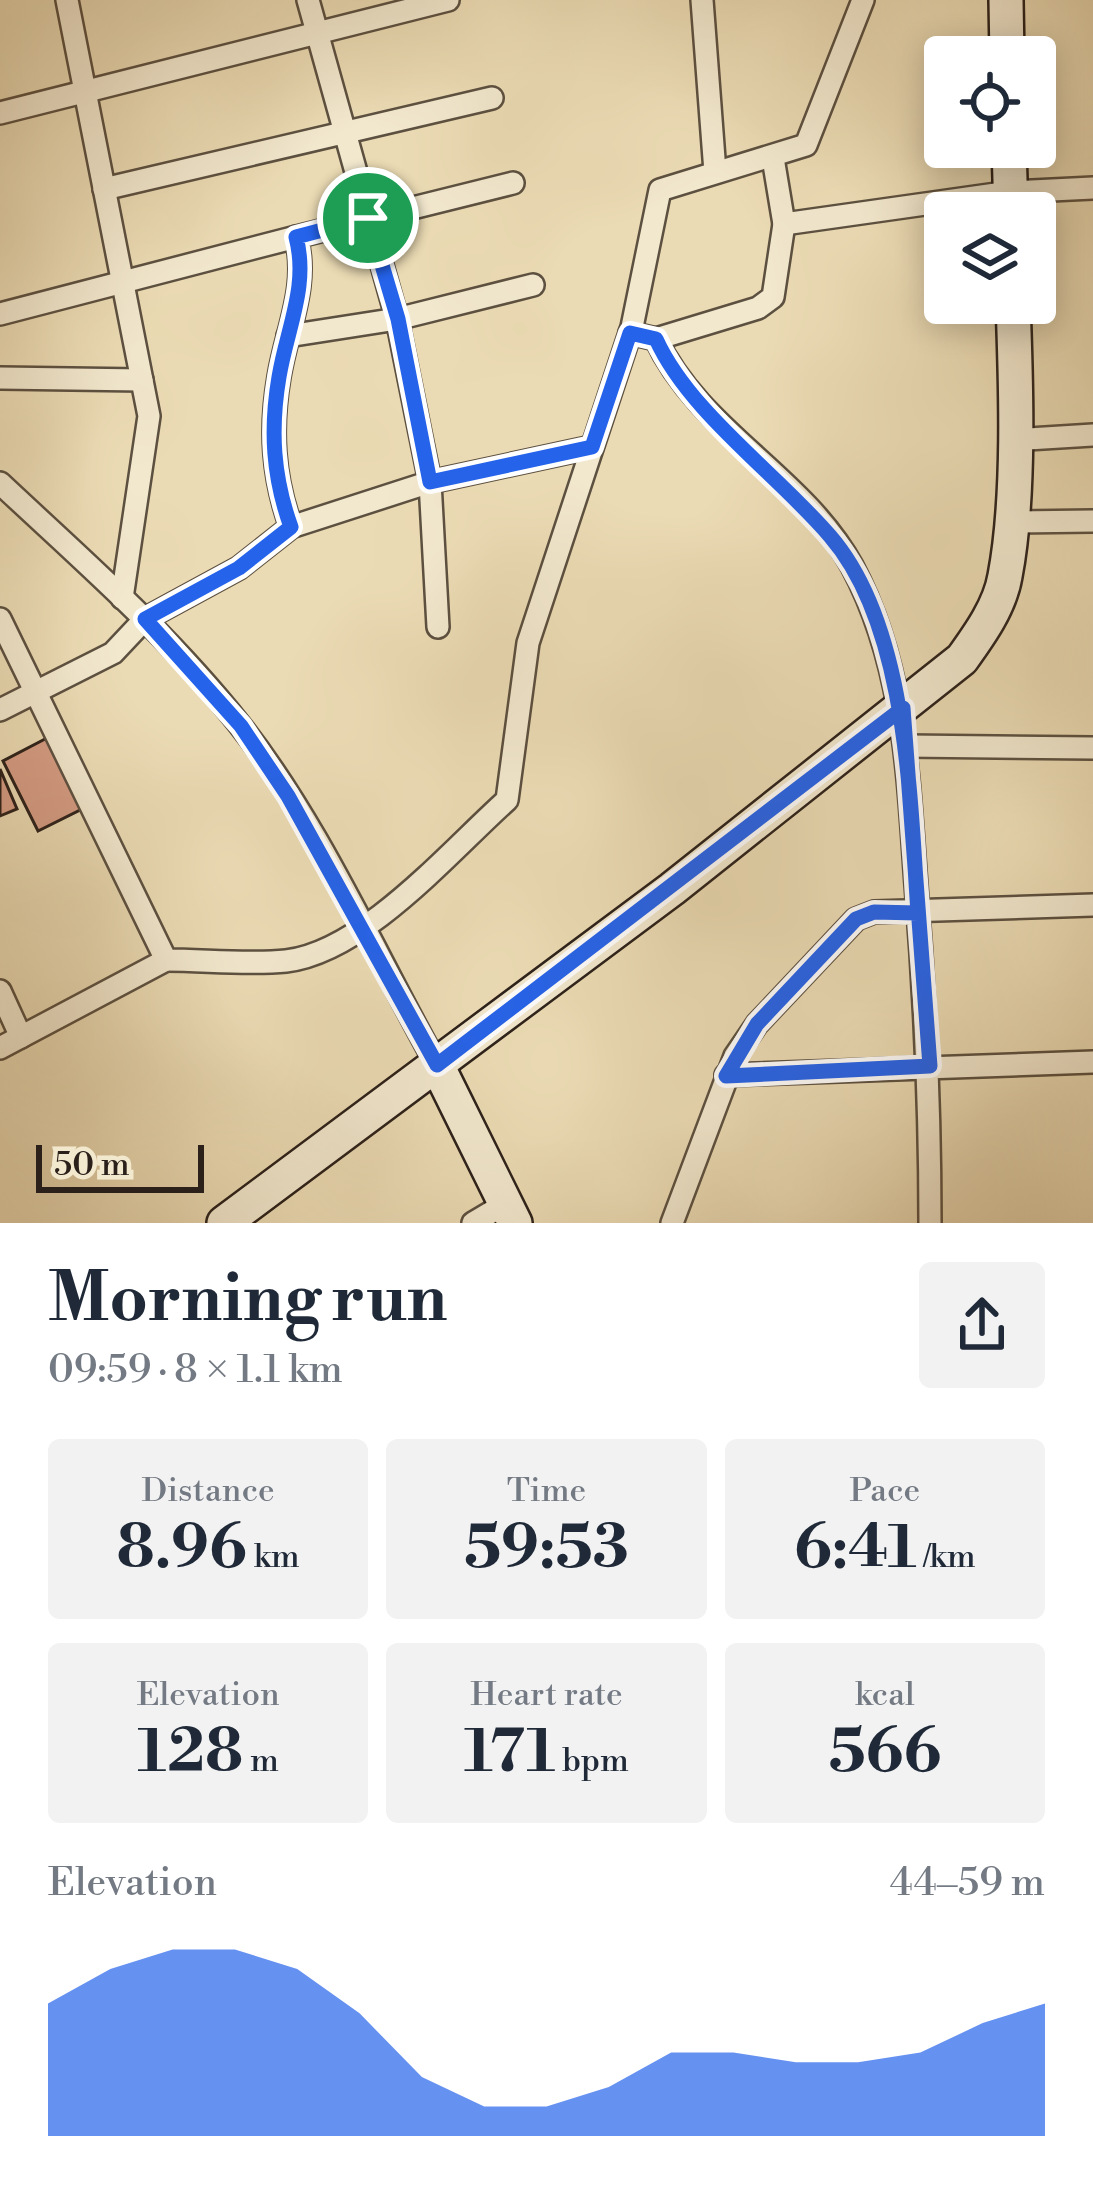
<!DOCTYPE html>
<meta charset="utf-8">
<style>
:root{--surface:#fff;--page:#f2f2f3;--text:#1f2937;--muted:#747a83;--accent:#2563eb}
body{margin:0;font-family:"Libre Bodoni",serif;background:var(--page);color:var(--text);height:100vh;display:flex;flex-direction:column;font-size:45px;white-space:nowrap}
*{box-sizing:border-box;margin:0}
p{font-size:39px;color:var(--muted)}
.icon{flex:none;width:66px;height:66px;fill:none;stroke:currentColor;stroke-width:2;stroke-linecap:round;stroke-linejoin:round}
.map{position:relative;height:1223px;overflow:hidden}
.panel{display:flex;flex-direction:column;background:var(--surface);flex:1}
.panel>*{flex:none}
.controls{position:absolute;left:924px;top:36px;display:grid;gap:24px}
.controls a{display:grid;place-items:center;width:132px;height:132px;border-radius:12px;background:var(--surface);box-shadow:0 6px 30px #0003;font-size:60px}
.scale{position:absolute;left:36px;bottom:30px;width:168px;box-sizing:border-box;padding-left:12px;border:6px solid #2c211a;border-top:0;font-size:33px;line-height:42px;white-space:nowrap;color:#2c211a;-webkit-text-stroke:9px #f2e8ce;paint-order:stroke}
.pin{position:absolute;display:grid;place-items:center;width:102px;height:102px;color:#fff;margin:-51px;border:6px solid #fff;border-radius:50%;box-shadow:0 3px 12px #0007}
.round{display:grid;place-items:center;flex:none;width:126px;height:126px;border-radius:12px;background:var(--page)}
.summary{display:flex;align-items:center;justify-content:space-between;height:204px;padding:0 48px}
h1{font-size:66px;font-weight:700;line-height:90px}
.figures{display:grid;grid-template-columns:repeat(3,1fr);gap:18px;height:204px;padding:12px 48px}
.figures div{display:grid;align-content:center;border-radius:12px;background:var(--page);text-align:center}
.figures b{font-size:60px;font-weight:700}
.figures small{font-size:33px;font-weight:400}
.figures p{font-size:33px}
.chart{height:336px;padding:24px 48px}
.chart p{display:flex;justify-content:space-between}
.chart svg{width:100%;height:216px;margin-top:12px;fill:var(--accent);opacity:.7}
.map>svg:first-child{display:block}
.building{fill:#d69d85;stroke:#2c211a;stroke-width:3}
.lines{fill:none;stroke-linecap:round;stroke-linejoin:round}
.street-casing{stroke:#5c5040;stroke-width:26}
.secondary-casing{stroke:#2c211a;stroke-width:38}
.street{stroke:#f2e8ce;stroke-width:21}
.secondary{stroke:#f2e8ce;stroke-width:33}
.route-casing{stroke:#fff;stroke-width:24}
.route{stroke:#2563eb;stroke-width:15}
</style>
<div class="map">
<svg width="1093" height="1223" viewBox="0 0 1093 1223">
<rect width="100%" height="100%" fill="#ebdbb4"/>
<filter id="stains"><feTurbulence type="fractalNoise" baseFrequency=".00167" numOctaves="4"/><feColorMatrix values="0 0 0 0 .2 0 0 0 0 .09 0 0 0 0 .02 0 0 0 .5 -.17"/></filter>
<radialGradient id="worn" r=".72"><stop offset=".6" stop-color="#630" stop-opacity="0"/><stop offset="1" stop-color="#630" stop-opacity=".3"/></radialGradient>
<g class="building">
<path d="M47 738 82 809 38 831 3 761Z"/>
<path d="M0 769 17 809 0 816Z"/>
</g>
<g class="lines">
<g class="street-casing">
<g id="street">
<path d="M67 0 149 416 122 598"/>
<path d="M308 0 397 319 533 285"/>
<path d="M702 0 715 172"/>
<path d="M0 113 448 0"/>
<path d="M773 158 784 224 1010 192 1093 188"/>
<path d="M104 189 492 98"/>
<path d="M296 237 513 183"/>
<path d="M0 314 296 237C309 286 287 328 279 377 270 430 273 477 291 527"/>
<path d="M630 333 656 339C699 431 804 477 852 566 905 666 908 775 916 885 925 998 930 1110 930 1223"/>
<path d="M288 336 397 319 430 482 592 447"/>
<path d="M656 339 758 308 773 297 784 224"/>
<path d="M0 378 142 380"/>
<path d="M1013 440 1093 435"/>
<path d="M0 483C82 560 169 635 239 724 318 823 375 954 437 1065"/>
<path d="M1008 522 1093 521"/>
<path d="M0 619 166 960C205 960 247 965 286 961 364 952 450 851 507 800L528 643 632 327 660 190 806 145 863 0"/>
<path d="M0 710 113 653 145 619 239 568 291 527 430 482 438 627"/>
<path d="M906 746 1093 748"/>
<path d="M0 991 21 1037"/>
<path d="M0 1048 166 960"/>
<path d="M726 1075 1093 1062"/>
<path d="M473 1223 505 1204"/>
<path d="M672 1223 735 1056 757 1024 856 919 874 912 1093 905"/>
</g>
</g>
<g class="secondary-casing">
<g id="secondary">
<path d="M1006 0 1007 57"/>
<path d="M1009 147 1011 213"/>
<path d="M437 1065 515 1223"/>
<path d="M224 1223 672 889 962 659C980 634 1000 606 1005 576 1020 498 1016 383 1013 303"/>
</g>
</g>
<use href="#street" class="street"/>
<use href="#secondary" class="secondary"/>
</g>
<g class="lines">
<g class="route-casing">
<path id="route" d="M368 218 398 319 430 482 592 447 630 333 656 339C689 412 776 473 830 536 908 626 910 800 918 913L874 912 856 919 757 1024 726 1076 930 1066 903 708 437 1065 288 796 241 726 145 619 239 568 291 527C273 477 270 430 279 377 287 328 309 286 296 237L368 218"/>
</g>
<use href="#route" class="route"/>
</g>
<rect width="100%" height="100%" filter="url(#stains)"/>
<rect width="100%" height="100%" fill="url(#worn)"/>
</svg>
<div class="controls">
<a><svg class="icon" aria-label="locate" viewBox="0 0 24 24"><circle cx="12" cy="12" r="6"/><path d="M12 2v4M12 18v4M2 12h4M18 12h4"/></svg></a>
<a><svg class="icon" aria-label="layers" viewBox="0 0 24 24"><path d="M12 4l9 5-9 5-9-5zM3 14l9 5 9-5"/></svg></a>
</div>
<div class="scale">50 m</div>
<div class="pin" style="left:368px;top:218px;background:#1e9e55"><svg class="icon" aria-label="arrive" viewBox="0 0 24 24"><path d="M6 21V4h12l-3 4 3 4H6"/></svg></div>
</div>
<section class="panel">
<div class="summary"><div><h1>Morning run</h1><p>09:59 · 8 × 1.1 km</p></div><a class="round"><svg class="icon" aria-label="share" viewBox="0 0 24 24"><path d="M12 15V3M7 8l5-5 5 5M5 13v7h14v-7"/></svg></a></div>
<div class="figures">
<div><p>Distance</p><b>8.96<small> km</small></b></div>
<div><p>Time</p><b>59:53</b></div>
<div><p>Pace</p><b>6:41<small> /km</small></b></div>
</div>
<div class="figures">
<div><p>Elevation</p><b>128<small> m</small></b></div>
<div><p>Heart rate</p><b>171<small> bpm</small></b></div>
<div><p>kcal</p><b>566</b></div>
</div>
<div class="chart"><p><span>Elevation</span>44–59 m</p>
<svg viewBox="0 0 160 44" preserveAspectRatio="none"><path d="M0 44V17L10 10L20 6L30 6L40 10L50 19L60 32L70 38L80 38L90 34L100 27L110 27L120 29L130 29L140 27L150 21L160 17V44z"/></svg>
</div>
</section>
